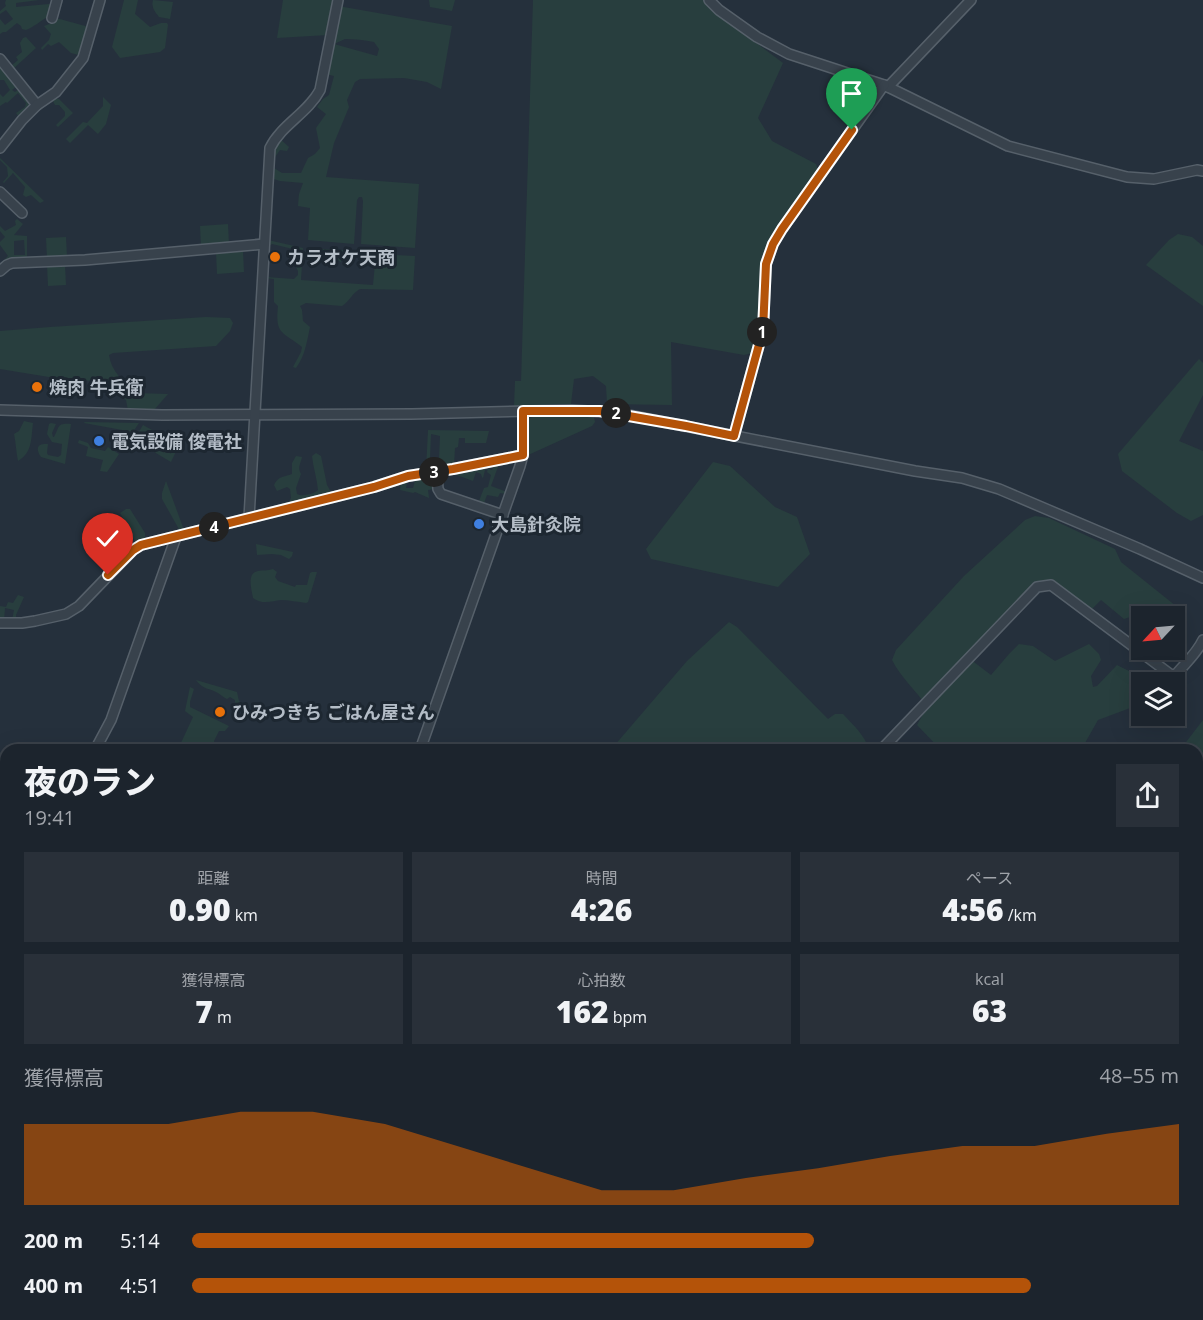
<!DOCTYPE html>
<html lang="ja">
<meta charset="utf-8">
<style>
:root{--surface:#1c242d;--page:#293039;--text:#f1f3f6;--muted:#a0a4aa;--line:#3a4149;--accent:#b45309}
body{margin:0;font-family:"Open Sans","Noto Sans JP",sans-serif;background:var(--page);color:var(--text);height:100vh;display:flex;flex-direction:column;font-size:22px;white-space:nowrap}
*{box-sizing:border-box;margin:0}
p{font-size:20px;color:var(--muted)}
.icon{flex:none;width:33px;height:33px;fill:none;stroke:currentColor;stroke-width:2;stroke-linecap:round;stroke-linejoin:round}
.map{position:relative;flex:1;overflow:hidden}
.panel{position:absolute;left:0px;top:744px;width:1203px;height:576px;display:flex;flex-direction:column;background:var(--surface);border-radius:18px 18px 0 0;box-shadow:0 6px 24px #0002,0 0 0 2px var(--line)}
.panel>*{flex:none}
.needle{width:39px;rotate:244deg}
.fabs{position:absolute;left:1131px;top:606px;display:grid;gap:12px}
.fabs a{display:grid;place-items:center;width:54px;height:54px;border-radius:0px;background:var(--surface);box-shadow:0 6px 24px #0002,0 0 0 2px var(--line);font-size:30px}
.pin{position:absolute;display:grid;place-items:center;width:51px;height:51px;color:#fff;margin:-62px -26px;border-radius:50% 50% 50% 0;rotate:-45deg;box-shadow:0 0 6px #0007}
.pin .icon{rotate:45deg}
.km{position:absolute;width:30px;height:30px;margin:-15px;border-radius:50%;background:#222;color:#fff;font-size:16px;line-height:30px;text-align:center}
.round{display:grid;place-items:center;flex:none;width:63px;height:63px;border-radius:0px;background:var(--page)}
.headline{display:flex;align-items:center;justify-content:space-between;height:102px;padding:0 24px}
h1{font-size:33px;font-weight:800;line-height:45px}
.figures{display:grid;grid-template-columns:repeat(3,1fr);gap:9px;height:102px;padding:6px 24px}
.figures div{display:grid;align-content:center;border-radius:0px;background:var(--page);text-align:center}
.figures b{font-size:30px;font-weight:800}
.figures small{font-size:16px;font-weight:400}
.figures p{font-size:16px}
.chart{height:168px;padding:12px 24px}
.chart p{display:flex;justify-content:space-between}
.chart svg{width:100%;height:108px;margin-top:6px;fill:var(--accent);opacity:.7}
ul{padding:0 24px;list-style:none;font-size:20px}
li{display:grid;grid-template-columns:96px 72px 1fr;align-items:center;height:45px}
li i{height:15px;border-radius:8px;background:var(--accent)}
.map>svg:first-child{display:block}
.green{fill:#283e3e;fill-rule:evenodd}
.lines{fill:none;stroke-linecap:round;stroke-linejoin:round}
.stream{stroke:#3b4f64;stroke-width:2}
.minor-casing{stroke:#56606a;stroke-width:12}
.minor{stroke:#38424c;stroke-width:9}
.route-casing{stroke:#fff;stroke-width:12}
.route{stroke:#b45309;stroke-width:8}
.food-dot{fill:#e8710a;stroke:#1d2731;stroke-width:2}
.shop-dot{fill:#3f7fe0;stroke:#1d2731;stroke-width:2}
.labels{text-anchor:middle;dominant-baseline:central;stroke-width:6;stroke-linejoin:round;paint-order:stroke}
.poi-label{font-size:18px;font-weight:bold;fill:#b4bdc7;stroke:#1d2731;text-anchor:start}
</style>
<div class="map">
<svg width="1203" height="1320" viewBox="0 0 1203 1320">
<rect width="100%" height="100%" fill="#25303c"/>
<g class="green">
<path d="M6 0H39L16 3V7L49 4 52 6 48 17C40 21 34 27 26 30L22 29 21 26 17 23 6 32H3L0 34V19L5 25 13 19 6 10 0 14V11L6 6 5 3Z"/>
<path d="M124 0H138L135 14 150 27 161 23H167L168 25 165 48 160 52 120 58 112 47Z"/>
<path d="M153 0 173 2 170 19 159 17C155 12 151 7 153 0Z"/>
<path d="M283 0H335L328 35 277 38Z"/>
<path d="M429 0H455L452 11 430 7Z"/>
<path d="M533 0H704L718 14 783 63 758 118 772 141 816 164 820 175 773 244 757 352 744 355 671 342 672 405 607 404 606 386 593 376 574 379 571 404 514 406 515 381H521Z"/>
<path d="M338 6 452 26 441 89 427 82 404 78 360 79 355 82 347 100 349 107 334 143 326 177 419 184 415 248 361 244 363 201 362 197H359L357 200 354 244 308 240 310 208 298 206 299 194 303 183 280 181 271 178 272 150 280 139 289 147 287 151 280 150 275 157 274 168 282 173H301L308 158 315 154 320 148 316 128 326 114 317 107 323 99 329 95 334 76 326 74ZM345 39C355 39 364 40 374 42L379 49 377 56 334 44Z"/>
<path d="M56 18 89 27 79 55 71 53 59 42 51 46 48 44 42 50 41 48 49 40 51 34 44 26 52 23Z"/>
<path d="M26 37 36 48 13 69 11 66 18 60 16 57 22 52 20 43 23 38Z"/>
<path d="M0 64 17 86 12 90 15 92 19 89 30 102 29 108 19 117 16 113 25 107 26 103 18 93 7 103 6 102 0 106V94L3 97 10 90 4 80H0Z"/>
<path d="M103 97 111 105 106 124 98 134 88 125 70 143 66 139 83 122 87 123 103 106Z"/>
<path d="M54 98 59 99 73 113 58 127 56 125 65 116V112L59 105H55L52 99Z"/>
<path d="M0 158 44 201 40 203 31 195 26 197 23 195 25 187 13 173 4 183 3 182 8 176 7 167 0 160Z"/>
<path d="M17 219 23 224 14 235 27 236V258L2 264 1 263 8 256 0 245V242L5 237 0 231V226L5 231 16 225 15 221ZM24 240 25 255H14V241Z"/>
<path d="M228 224 229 244 201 246 200 226Z"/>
<path d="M1178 234 1192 237 1203 246V306L1146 265 1169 240Z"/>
<path d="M66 237 67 257 47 258 46 238Z"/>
<path d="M268 240 303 248 301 280 373 285 376 254 415 256 413 290 360 289C352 293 350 301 342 306L306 303 300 306 302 310 303 321 310 327C307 341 305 356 296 368L293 367 301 352 302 347C282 331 275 335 278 306L274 302V279L266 278V277L294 279 298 275V271L296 267 299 253 297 250 272 244 267 247Z"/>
<path d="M322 249 343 250 341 262 322 252Z"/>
<path d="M243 251 244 272 217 274 216 252Z"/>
<path d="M47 265H65L66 285 48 286Z"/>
<path d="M206 317 230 318 233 323 230 331 216 346 113 353 109 355C111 371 124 382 135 393L168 394 154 410H128L126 400 106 382 55 378 0 369V331L50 327Z"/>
<path d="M1199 359 1203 363V395L1179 441 1203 451V515L1191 521 1177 513 1122 471 1118 454Z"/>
<path d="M533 417H594L595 422 592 426 526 456 527 419Z"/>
<path d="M24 421 33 423C31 438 33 452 18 461 16 452 16 443 14 434L19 431Z"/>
<path d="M85 422 139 423 133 432 84 423Z"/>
<path d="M51 423 56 424 52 433 53 437H54C60 427 56 423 71 424L65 464 41 457C36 449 36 443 48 444L47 453 48 455 58 457 61 455 62 444 52 442 47 434 49 424Z"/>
<path d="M143 425 179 445 171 462 134 440Z"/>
<path d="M428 430 489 431 486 443H465V438H459L458 447 455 448 454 465 442 467 439 458 440 436 431 434 430 458 433 469 426 470Z"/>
<path d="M79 440 88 443 91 448 105 451 108 447 119 454 107 472 100 471 103 460 86 456 88 447 86 446 78 443Z"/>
<path d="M316 453 321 456 327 485 331 492V495L282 506V503L289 502 291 498 290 489 287 487 277 491 274 485C278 476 284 477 292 474V463L296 456 302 457C301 463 297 467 301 474L296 488 297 494C302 497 314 494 318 490 317 478 313 467 312 456Z"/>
<path d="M713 462 730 466 775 507 797 517 810 554 778 587 651 559 646 549Z"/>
<path d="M499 464 491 486 507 492 506 494 500 493 498 497 487 495 484 503 479 501 484 488 488 487 491 475 487 472 488 469 492 470 494 465Z"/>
<path d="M486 466 483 478 482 477 481 474 476 472 473 481 451 473Z"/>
<path d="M431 475 433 477 434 489 428 490 429 498 415 492 413 493 400 490 401 481 408 479 406 488H413L416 477Z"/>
<path d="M166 481 184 530 180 531 162 499V493Z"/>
<path d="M126 509H130L145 533V541L137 544C133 539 125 521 120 513Z"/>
<path d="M1035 516 1049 518 1115 549 1121 562 1181 610 1187 620 1181 632 1175 639 1174 616H1142L1141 619 1136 615 1124 619 1101 600 1092 609 1057 583 1051 581 1035 584 966 656 991 675 1009 654 1019 644 1033 646 1055 661 1089 644 1099 654 1101 660 1091 676 1093 687 1097 686 1117 665 1129 671 1141 694V704L1098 720 1081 750H941L917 725 927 707C916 690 901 678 892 660L896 650 964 576 1025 520Z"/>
<path d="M256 544 293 552 292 556 289 559 281 555 272 554 257 555Z"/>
<path d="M273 569 277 572 275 577 278 581 295 587 296 585H307L310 573 312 572H317L308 602 306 603C298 602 289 600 281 600 272 601 262 605 253 598 252 591 246 573 258 571 263 570 267 571 273 569Z"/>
<path d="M18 595 24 597 16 615V619L12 620 14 610 5 608 4 620H0V606L6 607 8 602 13 603Z"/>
<path d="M729 622 737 627 828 719 835 714H843C853 725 865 735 869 750H615L614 746 687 661Z"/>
<path d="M196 680 237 692 239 701 244 705 243 709H238L235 705V700L230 697 227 699C223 697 221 695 218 693 210 688 203 690 196 680Z"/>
<path d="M190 687 194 689 190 702V707L229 726 225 731H219L214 741 215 745 227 750H189L180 745 193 717 185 711Z"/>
<path d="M1203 720V840L1197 838V750H1180Z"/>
<path d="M6 1100V1168L0 1175V1107Z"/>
<path d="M6 1308V1314H48L49 1315 41 1320H1L0 1315Z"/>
<path d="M526 1314H561L566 1320H519Z"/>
<path d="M594 1314H654L649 1320H600Z"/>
<path d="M672 1314H831L832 1320H675Z"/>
<path d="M863 1314H997L1000 1319 1021 1314H1071V1320H859L864 1317Z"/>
<path d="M1080 1314H1172L1175 1320H1078Z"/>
</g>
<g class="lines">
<path class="stream" d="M1197 1042 1203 1038"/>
<g class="minor-casing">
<g id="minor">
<path d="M709 0 719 10 757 37 789 54 884 85 1008 146 1127 177 1154 179 1197 170 1203 171"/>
<path d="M52 18 57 0"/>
<path d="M0 59 37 105"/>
<path d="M888 87 971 0"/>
<path d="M0 148 22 120 37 105 56 92 83 58 100 0"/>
<path d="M0 192 22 213"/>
<path d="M0 271 7 265 12 263 85 260 264 244"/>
<path d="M0 410 162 415 412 414 572 410 618 413 915 471 962 478 999 489 1140 549 1203 578"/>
<path d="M734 436 763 330 766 264 773 244 782 229 884 85"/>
<path d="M437 472 438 489 441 494 503 515"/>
<path d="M249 518 270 148C281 125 308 113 320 90L338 0"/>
<path d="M0 623H22L35 621 66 614 79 606 133 550 141 545 374 487 408 476 453 469 523 455"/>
<path d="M95 750 111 720 176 537"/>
<path d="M420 750 520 466 523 455V411"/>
<path d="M881 750 1037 587 1051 585 1174 677C1184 664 1196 655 1203 640"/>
<path d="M0 898 6 891"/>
<path d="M1197 1063 1203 1062"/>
<path d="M0 1102 6 1095"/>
<path d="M0 1146 6 1152"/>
<path d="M0 1207 6 1200"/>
<path d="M0 1253 6 1260"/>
<path d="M0 1310 6 1303"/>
<path d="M59 1314 65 1320"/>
<path d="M261 1314 267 1320"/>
<path d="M992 1314 994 1320"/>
<path d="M189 1320 191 1314"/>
<path d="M509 1320 514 1314"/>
<path d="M741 1320 751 1314"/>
<path d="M865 1320 875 1314"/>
</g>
</g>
<use href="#minor" class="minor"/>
</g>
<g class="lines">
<g class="route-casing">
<path id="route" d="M108 575 133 550 141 545 374 487 408 476 453 469 523 455V411H600L686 426 734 436 763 330 766 264 773 244 782 229 852 130"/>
</g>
<use href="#route" class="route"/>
</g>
<g class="food-dot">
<circle cx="275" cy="257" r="6"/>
<circle cx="37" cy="387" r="6"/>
<circle cx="220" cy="712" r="6"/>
</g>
<g class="shop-dot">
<circle cx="99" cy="441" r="6"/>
<circle cx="479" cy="524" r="6"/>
</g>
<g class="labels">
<g class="poi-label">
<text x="287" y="257">カラオケ天商</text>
<text x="49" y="387">焼肉 牛兵衛</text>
<text x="111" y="441">電気設備 俊電社</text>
<text x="491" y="524">大島針灸院</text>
<text x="232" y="712">ひみつきち ごはん屋さん</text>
</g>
</g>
</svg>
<div class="fabs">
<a><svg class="needle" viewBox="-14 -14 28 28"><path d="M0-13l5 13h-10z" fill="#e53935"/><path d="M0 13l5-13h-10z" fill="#a0a4aa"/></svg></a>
<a><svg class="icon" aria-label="layers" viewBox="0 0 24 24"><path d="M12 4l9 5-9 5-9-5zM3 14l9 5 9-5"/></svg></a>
</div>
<div class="pin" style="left:852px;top:130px;background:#1e9e55"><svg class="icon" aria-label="arrive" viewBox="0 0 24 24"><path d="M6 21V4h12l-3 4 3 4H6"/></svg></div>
<div class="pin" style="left:108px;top:575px;background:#d93025"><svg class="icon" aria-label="check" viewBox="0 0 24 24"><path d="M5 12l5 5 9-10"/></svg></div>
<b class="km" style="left:762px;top:332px">1</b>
<b class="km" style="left:616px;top:413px">2</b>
<b class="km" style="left:434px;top:472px">3</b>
<b class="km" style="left:214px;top:527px">4</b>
<section class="panel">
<div class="headline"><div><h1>夜のラン</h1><p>19:41</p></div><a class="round"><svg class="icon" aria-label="share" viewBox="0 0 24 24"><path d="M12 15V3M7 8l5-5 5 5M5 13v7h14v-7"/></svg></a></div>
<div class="figures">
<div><p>距離</p><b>0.90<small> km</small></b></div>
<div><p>時間</p><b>4:26</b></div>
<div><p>ペース</p><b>4:56<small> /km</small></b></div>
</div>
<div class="figures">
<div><p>獲得標高</p><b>7<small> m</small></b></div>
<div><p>心拍数</p><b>162<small> bpm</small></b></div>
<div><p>kcal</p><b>63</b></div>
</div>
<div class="chart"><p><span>獲得標高</span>48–55 m</p>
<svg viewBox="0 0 160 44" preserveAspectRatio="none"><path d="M0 44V11L10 11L20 11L30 6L40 6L50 11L60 20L70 29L80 38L90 38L100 33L110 29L120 24L130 20L140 20L150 15L160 11V44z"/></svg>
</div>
<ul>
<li><b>200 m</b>5:14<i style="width:63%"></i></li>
<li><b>400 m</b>4:51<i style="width:85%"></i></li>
</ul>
</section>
</div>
